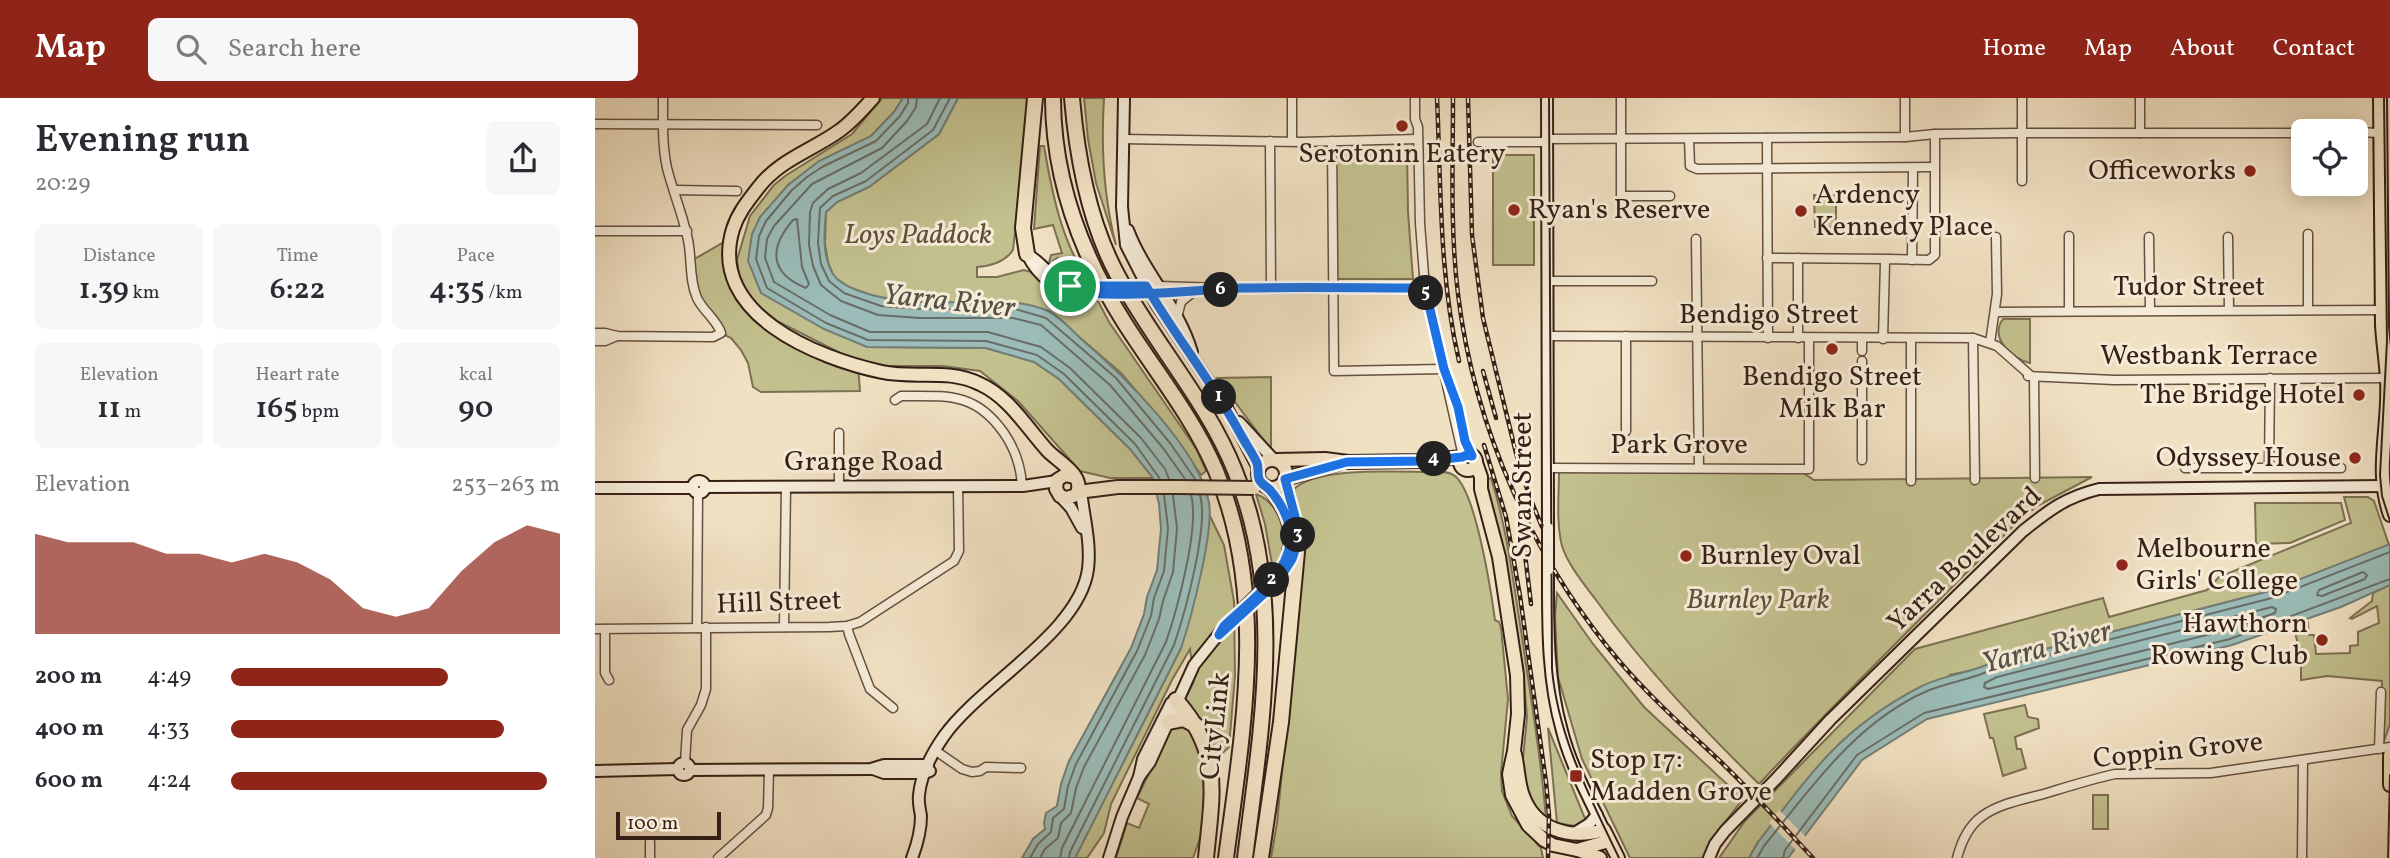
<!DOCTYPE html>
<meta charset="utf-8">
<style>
:root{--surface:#fff;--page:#f7f7f7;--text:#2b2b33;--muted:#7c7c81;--accent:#8f2418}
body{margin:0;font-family:Vollkorn,serif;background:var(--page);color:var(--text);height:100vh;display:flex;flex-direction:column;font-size:26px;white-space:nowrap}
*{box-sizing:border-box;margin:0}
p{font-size:23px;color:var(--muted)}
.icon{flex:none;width:38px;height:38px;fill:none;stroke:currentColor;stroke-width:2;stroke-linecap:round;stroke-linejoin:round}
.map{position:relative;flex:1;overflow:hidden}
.side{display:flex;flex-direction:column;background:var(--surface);width:595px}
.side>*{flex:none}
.fabs{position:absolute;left:1696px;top:21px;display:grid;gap:14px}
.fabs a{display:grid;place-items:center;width:77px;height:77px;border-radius:10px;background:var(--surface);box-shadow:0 4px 18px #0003;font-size:35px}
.scale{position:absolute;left:21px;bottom:18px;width:105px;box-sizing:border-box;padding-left:7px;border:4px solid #362016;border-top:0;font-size:19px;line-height:24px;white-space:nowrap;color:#362016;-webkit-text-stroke:5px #f6ecd8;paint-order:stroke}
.pin{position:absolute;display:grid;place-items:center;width:60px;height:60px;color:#fff;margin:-30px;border:4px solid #fff;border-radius:50%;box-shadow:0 2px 7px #0007}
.km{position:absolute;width:35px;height:35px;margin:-18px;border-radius:50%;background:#222;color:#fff;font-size:19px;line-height:35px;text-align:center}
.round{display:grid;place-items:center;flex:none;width:74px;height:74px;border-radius:10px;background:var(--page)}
.head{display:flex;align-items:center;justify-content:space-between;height:119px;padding:0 35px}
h1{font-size:38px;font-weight:600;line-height:52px}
.figures{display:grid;grid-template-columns:repeat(3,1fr);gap:10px;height:119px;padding:7px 35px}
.figures div{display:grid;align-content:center;border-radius:10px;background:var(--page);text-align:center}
.figures b{font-size:30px;font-weight:600}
.figures small{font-size:19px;font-weight:400}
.figures p{font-size:19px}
.chart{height:196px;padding:14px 35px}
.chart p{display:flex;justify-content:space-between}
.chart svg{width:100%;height:126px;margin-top:7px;fill:var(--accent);opacity:.7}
ul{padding:0 35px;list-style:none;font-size:23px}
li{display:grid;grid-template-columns:112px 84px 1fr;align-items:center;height:52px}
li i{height:18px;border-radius:9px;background:var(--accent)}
header{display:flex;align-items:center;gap:42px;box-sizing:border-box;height:98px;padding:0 35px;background:var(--accent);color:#fff}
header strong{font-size:33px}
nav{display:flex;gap:38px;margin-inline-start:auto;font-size:24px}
.search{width:490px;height:63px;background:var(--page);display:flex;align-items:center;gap:18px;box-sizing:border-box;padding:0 24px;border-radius:10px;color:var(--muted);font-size:26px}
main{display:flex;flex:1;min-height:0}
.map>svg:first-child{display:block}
.green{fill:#c2c08e;stroke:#7c7052;stroke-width:2}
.water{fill:#9bbcb8;stroke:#737e77;stroke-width:2}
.pier{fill:#f1e1c3}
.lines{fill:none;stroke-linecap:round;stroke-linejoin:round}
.shore{stroke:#686e67;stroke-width:2}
.street-casing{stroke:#655041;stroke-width:11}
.secondary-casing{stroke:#362016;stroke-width:14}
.primary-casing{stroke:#362016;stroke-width:16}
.highway-casing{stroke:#362016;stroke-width:18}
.street{stroke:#f6ecd8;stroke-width:8}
.secondary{stroke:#f6ecd8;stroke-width:10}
.primary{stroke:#f1e1c3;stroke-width:12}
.highway{stroke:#f1e1c3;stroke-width:14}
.tram{stroke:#362016;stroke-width:2}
.rail-casing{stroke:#362016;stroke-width:4.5}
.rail{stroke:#f6ecd8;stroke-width:2;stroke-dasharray:5;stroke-linecap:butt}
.secondary-bridge-casing{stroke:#362016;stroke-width:14;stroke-linecap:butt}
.primary-bridge-casing{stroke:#362016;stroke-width:16;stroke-linecap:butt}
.secondary-bridge{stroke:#f6ecd8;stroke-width:10}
.primary-bridge{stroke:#f1e1c3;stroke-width:12}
.route-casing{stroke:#fff;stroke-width:14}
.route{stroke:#1a73e8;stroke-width:9}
.poi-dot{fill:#8f2418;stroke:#f6ecd8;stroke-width:2.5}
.labels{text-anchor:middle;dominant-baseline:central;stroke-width:6;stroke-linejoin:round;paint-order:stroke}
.poi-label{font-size:28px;fill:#362016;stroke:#f6ecd8;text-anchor:start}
.park-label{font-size:28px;font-style:italic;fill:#60503a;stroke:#f6ecd8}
.street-label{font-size:28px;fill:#362016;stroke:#f6ecd8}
.water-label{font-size:30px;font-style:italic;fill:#544f47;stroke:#f6ecd8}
</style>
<header>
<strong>Map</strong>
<div class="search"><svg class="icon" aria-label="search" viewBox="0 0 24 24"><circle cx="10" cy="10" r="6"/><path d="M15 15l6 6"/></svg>Search here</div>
<nav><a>Home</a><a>Map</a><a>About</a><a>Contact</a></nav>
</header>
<main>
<section class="side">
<div class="head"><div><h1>Evening run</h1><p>20:29</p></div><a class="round"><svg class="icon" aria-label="share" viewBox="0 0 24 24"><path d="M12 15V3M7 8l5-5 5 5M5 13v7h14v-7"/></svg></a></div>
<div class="figures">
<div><p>Distance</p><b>1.39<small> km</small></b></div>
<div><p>Time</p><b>6:22</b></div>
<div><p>Pace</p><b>4:35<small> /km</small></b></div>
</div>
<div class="figures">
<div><p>Elevation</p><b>11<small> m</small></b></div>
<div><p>Heart rate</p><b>165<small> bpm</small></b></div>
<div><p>kcal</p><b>90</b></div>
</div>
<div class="chart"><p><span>Elevation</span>253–263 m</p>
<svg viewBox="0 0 160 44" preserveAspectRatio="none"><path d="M0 44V9L10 12L20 12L30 12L40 16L50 16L60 19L70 16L80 19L90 25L100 35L110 38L120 35L130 22L140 12L150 6L160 9V44z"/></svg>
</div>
<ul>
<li><b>200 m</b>4:49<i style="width:66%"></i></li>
<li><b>400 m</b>4:33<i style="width:83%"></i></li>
<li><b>600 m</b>4:24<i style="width:96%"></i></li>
</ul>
</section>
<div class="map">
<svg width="1795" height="760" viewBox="0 0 1795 760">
<rect width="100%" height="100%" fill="#f1e1c3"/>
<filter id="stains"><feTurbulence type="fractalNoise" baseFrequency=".00286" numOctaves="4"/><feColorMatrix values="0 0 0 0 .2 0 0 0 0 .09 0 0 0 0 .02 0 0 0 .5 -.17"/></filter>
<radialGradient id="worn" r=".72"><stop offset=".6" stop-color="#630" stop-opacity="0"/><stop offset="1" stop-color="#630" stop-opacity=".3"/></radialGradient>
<g class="green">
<path d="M287 0H308L299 14 276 38 193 87 272 249 391 250 439 264 464 281 535 351 558 380H515L485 373 423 303 385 273 348 268H291L255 260 182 223 162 207 152 194 144 177 142 162 155 118 179 87 190 78 257 36Z"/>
<path d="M363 0H435L418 152C410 164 396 168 382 169V179H402L429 172 436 174 445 182 501 199 514 224 602 352 611 373 606 377 581 340 526 275 454 213 286 201 254 189 239 179 233 164 230 146 231 114 242 104 274 89 344 36Z"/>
<path d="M489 0H509C506 48 509 101 521 147L501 85 493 41Z"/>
<path d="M445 48H449C457 95 467 146 495 185L479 184 466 180 465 177 470 172 463 160 458 163 461 169 459 172 454 165 456 157 467 155 458 127 439 131Z"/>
<path d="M741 52H812L813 114 818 181H741Z"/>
<rect x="898" y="57" width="41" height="110"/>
<path d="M1219 97H1241V129H1220Z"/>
<path d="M136 140V174L173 225 263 268 265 293 166 294 158 289 153 265 146 252 136 240 126 235 98 188 96 163Z"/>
<path d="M1408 221H1435V265C1417 261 1394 240 1408 221Z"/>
<path d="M676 279V352L622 280Z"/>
<path d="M964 373 1208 375 1219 382 1497 379 1442 408 1421 425C1335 512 1247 597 1164 686 1105 628 1049 569 1001 502 989 486 973 467 967 448 961 425 964 397 964 373Z"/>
<path d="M839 374C846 374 854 373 860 378 881 395 896 493 900 522L904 524 906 530 913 601 906 675 907 693 917 718 946 750 948 760H676L682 725 708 457V433L699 391C723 368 805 374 839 374Z"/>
<path d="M896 380C913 433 919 490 928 545 936 604 947 663 951 722L933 702 927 671 932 619 928 570 909 455 890 382Z"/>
<path d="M661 396C689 406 697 450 678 472L670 426Z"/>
<path d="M1749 399H1773L1779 403 1794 447 1675 493 1396 565 1383 571 1355 577 1163 744 1154 760H1124L1150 723 1320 551 1508 500 1514 519 1612 492 1624 479 1756 425Z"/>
<path d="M1660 405H1746L1750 422 1695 445 1661 446Z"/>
<path d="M614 416 629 447 639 503 640 578 634 649 618 664 611 723 598 760H521L532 725 544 730 554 706 542 700 599 583 595 551 577 582 516 706 509 735 492 760H480L586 550 612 440Z"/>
<path d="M1795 487V626L1789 643 1784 644 1787 583 1732 578 1706 582V559L1699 530 1713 525 1714 537H1719L1721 556 1755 555V548L1763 547V534L1784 525 1782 508 1757 521 1755 520 1777 503 1778 495Z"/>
<path d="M962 495 998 546 1049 609 1148 701 1115 743 1109 760H1035L987 661 963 579 960 518Z"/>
<path d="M1430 607 1433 619 1443 621 1444 630 1420 639 1422 651H1426L1431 670 1408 678 1398 640H1395L1389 616Z"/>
<path d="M953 630 991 723 980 728 962 725Z"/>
<rect x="1498" y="697" width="15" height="34"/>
</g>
<g class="water">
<path d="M308 0H363L344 36 274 89 242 104 231 114C229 134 227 158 238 176 244 185 255 190 264 193 303 207 344 204 385 204 408 204 431 203 453 213 464 218 476 231 485 240 526 275 605 351 614 405 619 433 596 521 586 550L480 760H427L438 741 450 731 449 725 451 715 462 708 466 686 474 663 536 550 549 516 552 499 562 472 566 431 564 406 558 380 535 351 464 281 439 264 391 250 272 249 229 231 166 195 153 163 157 136 165 119 193 87 224 63 276 38 299 14Z"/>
<path d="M1795 446V487L1746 509 1637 547 1332 621 1267 662 1193 760H1154L1163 744C1186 715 1208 683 1234 656 1260 629 1292 606 1325 589 1347 577 1373 576 1396 565L1675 493Z"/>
</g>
<path class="pier" d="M1184 712 1212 740 1202 753 1174 725Z"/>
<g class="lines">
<g class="shore">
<path d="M313 0V5L305 18 281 43 227 69 212 79 197 92 171 123 164 138 161 161 172 190 231 225 273 242 391 243 442 257 469 276 540 346 565 381"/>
<path d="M322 0 321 9 312 23 287 50 217 86 179 128 172 141 170 160 179 184 235 217 275 234H393L446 249 475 270 546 340 570 371 574 381"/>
<path d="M345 0 332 26 266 75 233 91 218 105 215 114 214 147 218 168 226 187 246 203 283 217 325 220H418L446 227 515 287 568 350 590 381"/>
<path d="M355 0 338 32 271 83 238 98 225 110 223 145 226 166 234 183 249 195 286 208 326 211H420L451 220 521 280 575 345 600 381"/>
<path d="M202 121 207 169 214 186 211 190C174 175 174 150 198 122Z"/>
<path d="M1768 474 1772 477 1770 481 1727 498 1722 497 1724 492Z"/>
<path d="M1677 509 1681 511 1680 515 1632 532 1393 591 1389 589 1390 585 1402 579Z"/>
<path d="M435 760 443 746 456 734 458 720 469 711 473 688 481 666 542 553 556 518 559 500 569 473 573 430 569 397"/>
<path d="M445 760 450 751 463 740 466 725 476 715 481 690 489 669 550 557 564 521 568 503 578 474 582 430 578 397"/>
<path d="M465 760 467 750 571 544C582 512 605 428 596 397"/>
<path d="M474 760 475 754 579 547C590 515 614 428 605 397"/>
<path d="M1162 760 1169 748C1216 690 1261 624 1332 593 1354 584 1378 581 1399 571L1677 500 1795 454"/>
<path d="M1188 760 1190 752 1262 657 1329 615 1635 541 1795 481"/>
</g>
<g class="street-casing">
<g id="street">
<path d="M697 0V43"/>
<path d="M820 0V21L823 29 825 125 830 190 868 358"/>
<path d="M1026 0V98H1075"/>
<path d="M1310 0V39"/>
<path d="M0 26 222 27"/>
<path d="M1760 34 1785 35"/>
<path d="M1545 35V0"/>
<path d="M1172 40 1173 240"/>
<path d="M528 41 705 44 823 41"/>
<path d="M952 41 1310 39 1340 36 1422 35H1708"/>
<path d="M1094 41 1095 68 1102 71 1339 69"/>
<path d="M675 43 676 190"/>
<path d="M737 43 739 273 849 271"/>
<path d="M883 44H952"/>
<path d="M1427 83V0"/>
<path d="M79 92 142 93"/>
<path d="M0 133H92"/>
<path d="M1713 136V212"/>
<path d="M1474 138V212"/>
<path d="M1554 139 1555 212"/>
<path d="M1633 139 1634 212"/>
<path d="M1101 141 1104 370"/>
<path d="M1172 160 1293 161"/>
<path d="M1317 162 1318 70"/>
<path d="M952 183H1057"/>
<path d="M565 188 655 191 830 190"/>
<path d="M569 195 620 193"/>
<path d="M1400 214 1787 212"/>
<path d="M582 220 586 204 598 194"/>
<path d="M0 235H10L22 238 118 239 126 235C122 222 108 213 102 200 94 182 97 161 93 142 88 117 78 94 72 70 67 47 68 23 68 0"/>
<path d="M952 238 1378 240 1402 248 1436 278"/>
<path d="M1203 240V160"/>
<path d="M1378 240 1380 382"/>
<path d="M1288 241 1290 164 1293 161 1334 162 1340 157V36"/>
<path d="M1316 241V383"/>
<path d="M0 243H10L22 238"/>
<path d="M1395 245 1402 196 1401 139"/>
<path d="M1267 253V240"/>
<path d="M1267 263V362"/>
<path d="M1433 278 1519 282 1792 280"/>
<path d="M1439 279 1440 380"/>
<path d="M300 302 306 298C353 298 380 294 409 335 420 351 426 369 427 388"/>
<path d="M861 303 870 343 877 358"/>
<path d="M1031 333V238"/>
<path d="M1674 369 1675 280"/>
<path d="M953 370 1214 371V240"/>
<path d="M1590 370H1746"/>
<path d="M244 388V335"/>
<path d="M252 528 254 536 275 591 298 610"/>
<path d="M189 529 191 388"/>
<path d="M102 530 103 395"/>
<path d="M0 531 234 529 252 528 265 524 359 463 364 453 363 388"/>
<path d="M10 531V575L14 582"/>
<path d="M1784 651 1786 594"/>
<path d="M341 653 367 671 377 674 385 673 391 669 426 670"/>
<path d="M90 665 92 632 106 607 111 591V529"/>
<path d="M55 744V760"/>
<path d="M123 760 171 717 173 710 174 672"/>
<path d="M1362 760C1366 745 1374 728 1386 719 1404 705 1431 701 1452 695 1475 688 1497 681 1520 676L1616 675 1795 649"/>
<path d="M1707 760 1708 662"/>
</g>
</g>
<g class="secondary-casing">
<g id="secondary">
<path d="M529 0 527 109 531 147 561 206 633 312 664 372"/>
<path d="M952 0 953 430"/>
<path d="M533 132C549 175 584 209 597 254"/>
<path d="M432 156C443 179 462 193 487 195"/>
<path d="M432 156C446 164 454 177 467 185"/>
<path d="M644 324 679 362"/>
<circle cx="104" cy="389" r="6"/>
<path d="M110 389 428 388 462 383"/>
<path d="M672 389C688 409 700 429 693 454"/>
<path d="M0 390H98"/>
<path d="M465 398 476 410 487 430"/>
<path d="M953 472C953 526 952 580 967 633 976 668 994 700 1009 732"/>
<path d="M683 483C716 448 697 421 690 382"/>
<circle cx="89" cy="671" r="6"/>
<path d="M278 671 289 675H329L335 673"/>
<path d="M95 672 276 671 289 667H333"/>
<path d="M0 673 83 671"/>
<path d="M544 679 555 664 599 567 631 527"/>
<path d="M978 736 994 726 1002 717"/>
<path d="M317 760C322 747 326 732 326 718 325 711 323 705 324 697 326 677 337 655 349 638 386 586 485 534 493 471 496 448 490 423 487 401L483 395"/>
<path d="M514 760 527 719 544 679 548 661 576 605"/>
<path d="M1114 760 1120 746 1130 733 1181 681 1235 622 1428 433C1454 412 1471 399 1504 391L1788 388"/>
</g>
</g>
<g class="primary-casing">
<g id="primary">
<path d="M278 0C268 11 257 24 244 33 216 53 184 62 163 90 153 103 143 115 138 131 112 216 222 260 287 274 320 281 353 270 385 286 414 299 432 330 452 352 463 364 492 378 481 397L472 400 465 398 461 391 462 382 470 377 479 379"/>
<path d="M1785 0 1787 227C1788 245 1791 263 1792 281 1795 327 1779 372 1795 417"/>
<circle cx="873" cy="364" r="8"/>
<circle cx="677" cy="376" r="14"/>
<path d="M681 362 730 361 753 364 825 363 867 359"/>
<path d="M880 362 886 379V391L904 459 922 577 923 616 919 653 914 676 917 697 933 727 949 742 958 747 982 752 1014 743"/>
<path d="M690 381 745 365"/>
<path d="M483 394 523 389H583"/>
<path d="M920 656C923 669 923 682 927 695 939 732 975 742 1009 732L1023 760"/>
<path d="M1795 657V687"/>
<path d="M983 752 1005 760"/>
</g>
</g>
<g class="highway-casing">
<g id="highway">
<path d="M458 0C458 82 486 156 529 224 560 273 598 319 621 373 673 498 648 631 631 760"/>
<path d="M477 0C482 60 494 125 523 178 559 245 612 303 640 373 691 497 666 632 650 760"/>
<path d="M432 156 428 130 440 0"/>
<path d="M581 602C628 654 617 697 611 760"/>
<path d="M574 624 589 621 602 628"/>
<path d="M666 760 686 624 703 443"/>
</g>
</g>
<use href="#street" class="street"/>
<use href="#secondary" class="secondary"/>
<use href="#primary" class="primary"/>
<use href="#highway" class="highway"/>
<g class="tram">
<path d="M954 0 957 571C963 639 995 699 1024 760"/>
<path d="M1789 0 1792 243 1785 377 1787 398 1795 423"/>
<path d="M1793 760 1795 677"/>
</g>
<g class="rail-casing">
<g id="rail">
<path d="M842 0C846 87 844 177 864 263"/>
<path d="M858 0C858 65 855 131 863 196 879 330 938 461 1025 564 1056 600 1092 632 1127 665 1158 695 1188 728 1218 760"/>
<path d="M873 0 877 137 888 220 921 355 934 397 947 429"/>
<path d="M888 273 901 320"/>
<path d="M889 347 911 419 925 498 951 684 954 717 953 760"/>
<path d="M925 415 936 506"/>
</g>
</g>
<use href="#rail" class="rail"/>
<g class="secondary-bridge-casing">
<g id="secondary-bridge">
<path d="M487 195H545"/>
<path d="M953 430V472"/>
<path d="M631 527 683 476"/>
</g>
</g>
<g class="primary-bridge-casing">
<path id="primary-bridge" d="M583 389 659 390"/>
</g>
<use href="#secondary-bridge" class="secondary-bridge"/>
<use href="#primary-bridge" class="primary-bridge"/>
</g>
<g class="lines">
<g class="route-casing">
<path id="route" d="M475 188H551C581 239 618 285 646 337 651 346 658 356 662 365 664 371 662 375 664 381 666 386 671 388 675 392 687 406 698 427 695 446 691 478 652 506 629 528L624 537 683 483 697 461 703 443V430L690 381 752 364 831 363 867 359 872 357 877 358 870 343 863 309 849 271 830 190C769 190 707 189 646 190 604 191 487 207 455 184L458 179 475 188"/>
</g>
<use href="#route" class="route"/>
</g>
<g class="poi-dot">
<circle cx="807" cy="28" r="7"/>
<circle cx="1655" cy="73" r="7"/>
<circle cx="919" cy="112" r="7"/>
<circle cx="1206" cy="113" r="7"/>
<circle cx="1237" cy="251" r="7"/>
<circle cx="1764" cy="297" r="7"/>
<circle cx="1760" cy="360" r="7"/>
<circle cx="1091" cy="458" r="7"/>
<circle cx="1527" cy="467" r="7"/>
<circle cx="1727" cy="542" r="7"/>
<rect x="974" y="671" width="14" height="14" rx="3.5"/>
</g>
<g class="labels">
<g class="poi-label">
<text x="807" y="56" text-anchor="middle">Serotonin Eatery</text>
<text x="1641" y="73" text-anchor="end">Officeworks</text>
<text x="1220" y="97">Ardency<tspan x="1220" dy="32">Kennedy Place</tspan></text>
<text x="933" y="112">Ryan's Reserve</text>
<text x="1237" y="279" text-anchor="middle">Bendigo Street<tspan x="1237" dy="32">Milk Bar</tspan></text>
<text x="1750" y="297" text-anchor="end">The Bridge Hotel</text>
<text x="1746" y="360" text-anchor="end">Odyssey House</text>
<text x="1541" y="451">Melbourne<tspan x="1541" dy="32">Girls' College</tspan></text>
<text x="1105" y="458">Burnley Oval</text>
<text x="1713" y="526" text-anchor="end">Hawthorn<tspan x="1713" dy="32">Rowing Club</tspan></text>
<text x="995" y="662">Stop 17:<tspan x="995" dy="32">Madden Grove</tspan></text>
</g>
<g class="park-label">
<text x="323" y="137">Loys Paddock</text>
<text x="1163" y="502">Burnley Park</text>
</g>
<g class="street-label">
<text x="1594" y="189">Tudor Street</text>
<text x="1174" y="217">Bendigo Street</text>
<text x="1614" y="258">Westbank Terrace</text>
<text x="1084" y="347">Park Grove</text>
<text x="269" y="364">Grange Road</text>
<text transform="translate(928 387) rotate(-90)">Swan Street</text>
<text transform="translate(1370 462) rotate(-43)">Yarra Boulevard</text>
<text transform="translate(184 505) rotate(-2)">Hill Street</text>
<text transform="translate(621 628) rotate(-84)">CityLink</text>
<text transform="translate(1583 653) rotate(-6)">Coppin Grove</text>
</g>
<g class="water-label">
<text transform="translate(354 204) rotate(6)">Yarra River</text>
<text transform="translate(1452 550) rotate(-15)">Yarra River</text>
</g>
</g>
<rect width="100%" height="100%" filter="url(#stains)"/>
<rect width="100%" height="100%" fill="url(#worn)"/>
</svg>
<div class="fabs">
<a><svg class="icon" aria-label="locate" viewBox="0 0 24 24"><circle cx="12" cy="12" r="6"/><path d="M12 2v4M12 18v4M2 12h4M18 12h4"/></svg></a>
</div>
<div class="scale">100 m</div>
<div class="pin" style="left:475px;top:188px;background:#1e9e55"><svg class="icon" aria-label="arrive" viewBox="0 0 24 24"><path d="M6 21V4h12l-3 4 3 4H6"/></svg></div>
<b class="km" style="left:624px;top:299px">1</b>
<b class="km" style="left:677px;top:482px">2</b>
<b class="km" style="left:703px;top:437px">3</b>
<b class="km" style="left:839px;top:361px">4</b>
<b class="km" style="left:831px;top:195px">5</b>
<b class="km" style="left:626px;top:192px">6</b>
</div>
</main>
